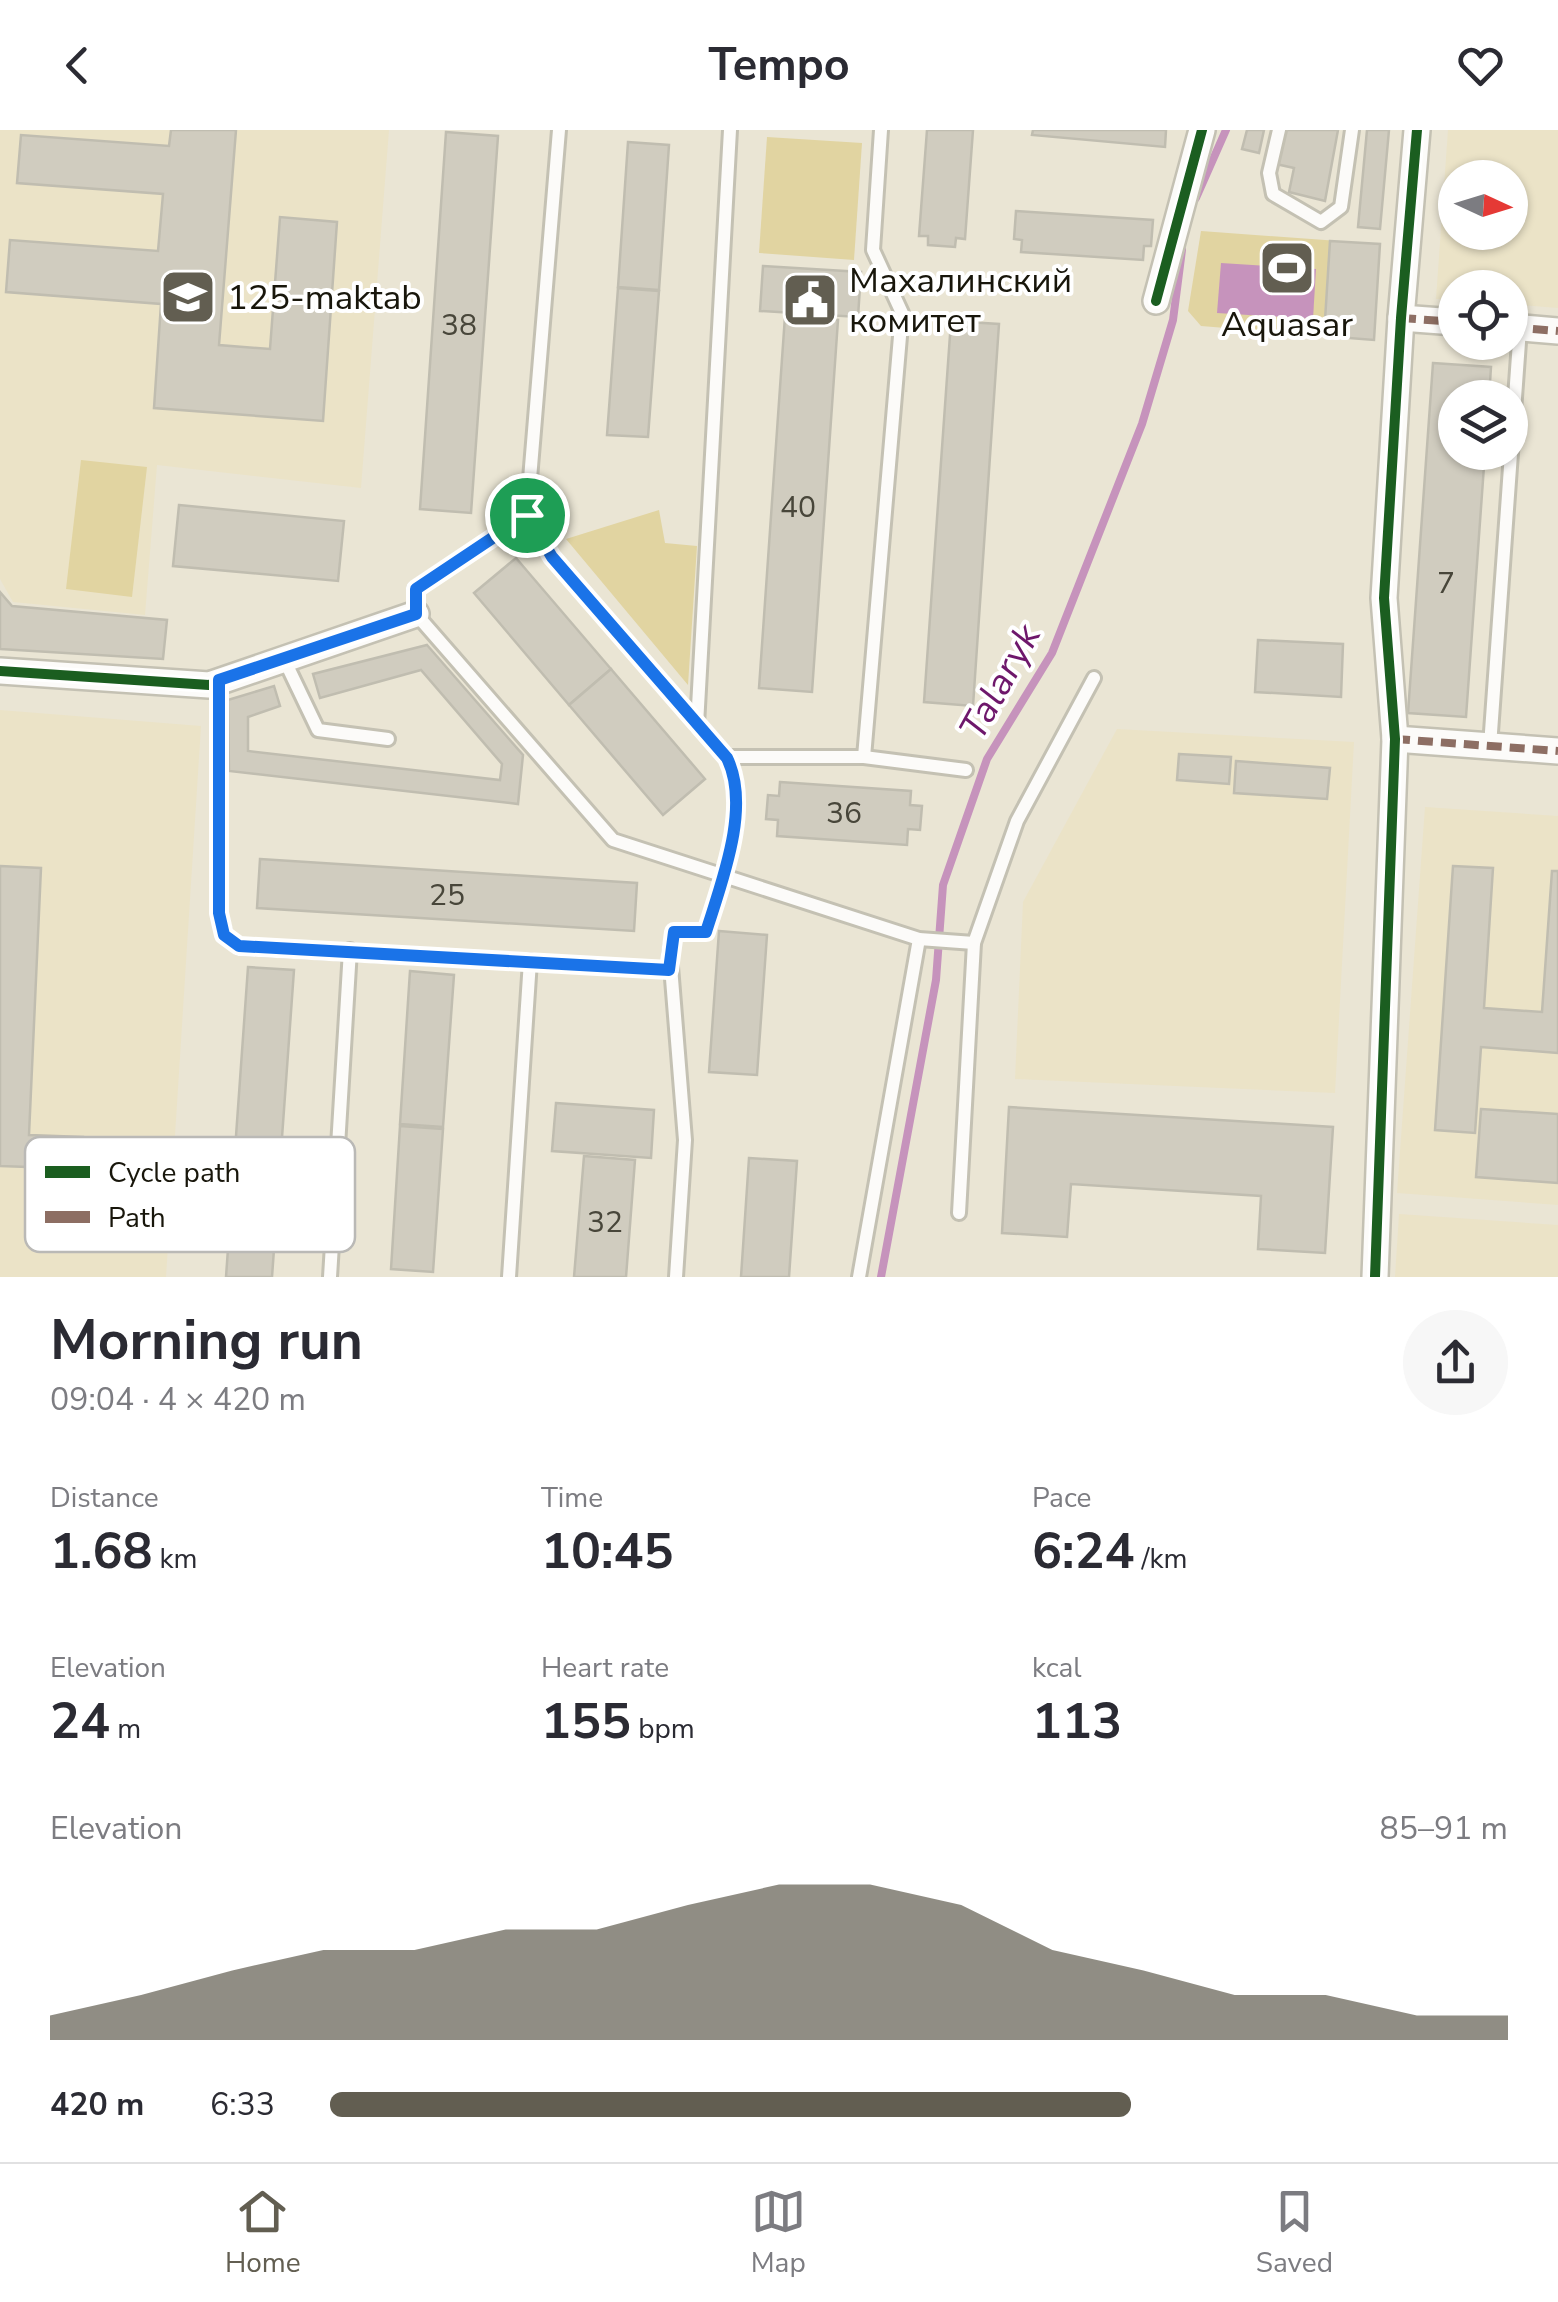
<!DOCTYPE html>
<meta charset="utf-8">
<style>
:root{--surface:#fff;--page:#f7f7f7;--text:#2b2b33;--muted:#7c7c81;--line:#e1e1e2;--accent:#625e51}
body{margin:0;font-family:"Nunito Sans",sans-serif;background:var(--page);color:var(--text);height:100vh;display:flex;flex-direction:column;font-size:38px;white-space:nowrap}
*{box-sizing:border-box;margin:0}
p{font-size:32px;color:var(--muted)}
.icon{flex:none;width:55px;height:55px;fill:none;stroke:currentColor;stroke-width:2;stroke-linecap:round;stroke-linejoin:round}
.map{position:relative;height:1147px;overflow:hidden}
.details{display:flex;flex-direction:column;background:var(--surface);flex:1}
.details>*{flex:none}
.needle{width:65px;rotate:94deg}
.tools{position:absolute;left:1438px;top:30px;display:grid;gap:20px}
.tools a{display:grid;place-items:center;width:90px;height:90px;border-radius:50%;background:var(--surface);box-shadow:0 2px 8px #0004;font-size:50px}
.pin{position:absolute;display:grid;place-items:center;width:85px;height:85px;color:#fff;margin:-42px;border:5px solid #fff;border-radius:50%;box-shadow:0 2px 10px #0007}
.round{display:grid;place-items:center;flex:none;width:105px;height:105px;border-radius:52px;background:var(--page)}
.headline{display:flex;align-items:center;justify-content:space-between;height:170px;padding:0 50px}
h1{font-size:55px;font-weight:700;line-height:75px}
.figures{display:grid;grid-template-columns:repeat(3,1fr);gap:15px;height:170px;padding:10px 50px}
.figures div{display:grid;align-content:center}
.figures b{font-size:50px;font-weight:700}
.figures small{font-size:28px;font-weight:400}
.figures p{font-size:28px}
.chart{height:280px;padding:20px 50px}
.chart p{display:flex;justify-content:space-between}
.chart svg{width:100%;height:180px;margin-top:10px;fill:var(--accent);opacity:.7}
ul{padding:0 50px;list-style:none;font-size:32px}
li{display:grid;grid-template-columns:160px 120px 1fr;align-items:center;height:75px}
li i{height:25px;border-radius:12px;background:var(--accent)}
header{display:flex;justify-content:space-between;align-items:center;height:130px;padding:0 50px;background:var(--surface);font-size:45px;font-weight:700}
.dock{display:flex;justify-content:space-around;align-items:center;height:140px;border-top:2px solid var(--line);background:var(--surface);font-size:28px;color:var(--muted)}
.dock a{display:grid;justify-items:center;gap:5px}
.dock .active{color:var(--accent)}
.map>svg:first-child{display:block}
.built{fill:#ebe3c7;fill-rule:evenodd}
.green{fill:#e1d4a1}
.water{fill:#c693bc}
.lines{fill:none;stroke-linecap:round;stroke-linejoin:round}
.stream{stroke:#c693bc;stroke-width:8}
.building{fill:#d0ccbf;stroke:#c0bdb0;stroke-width:2.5}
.lane-casing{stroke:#c4c1b3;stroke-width:18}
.street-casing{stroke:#c4c1b3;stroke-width:30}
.lane{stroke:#fcfbf9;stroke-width:12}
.street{stroke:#fcfbf9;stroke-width:25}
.quiet{stroke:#8d6e63;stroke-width:8;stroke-dasharray:15 8;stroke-linecap:butt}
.cycleway-casing{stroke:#fff;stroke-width:16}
.cycleway{stroke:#1b5e20;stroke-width:10}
.route-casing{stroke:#fff;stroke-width:20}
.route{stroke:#1a73e8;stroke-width:12}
.labels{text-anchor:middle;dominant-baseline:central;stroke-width:8;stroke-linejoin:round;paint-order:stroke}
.number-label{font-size:30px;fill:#48463a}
.poi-label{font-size:35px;fill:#18160b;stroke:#fff;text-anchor:start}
.water-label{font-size:38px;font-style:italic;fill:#6e176b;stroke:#fff}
.key{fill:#fff;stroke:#bab9b6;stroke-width:2.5}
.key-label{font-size:28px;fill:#18160b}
</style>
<header><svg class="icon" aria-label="back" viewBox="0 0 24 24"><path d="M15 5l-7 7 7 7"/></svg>Tempo<svg class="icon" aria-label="heart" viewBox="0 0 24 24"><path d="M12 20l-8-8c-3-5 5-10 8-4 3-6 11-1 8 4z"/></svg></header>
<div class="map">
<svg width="1558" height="1147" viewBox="0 0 1558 1147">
<rect width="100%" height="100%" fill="#eae5d4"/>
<g class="built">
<path d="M0 0H389L361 358 157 335 145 485 13 472 0 449Z"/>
<path d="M1448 0H1558V178L1510 174V158H1455V170L1436 169ZM1455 48H1510V102H1455Z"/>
<path d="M0 580 201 596 166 1147H0Z"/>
<path d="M1117 599 1354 612 1335 963 1015 949 1023 772Z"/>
<path d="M1425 677 1558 686V1075L1397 1063Z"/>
<path d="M1399 1084 1558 1095V1147H1395Z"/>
</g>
<g class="green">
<path d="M767 7 862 13 854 130 759 123Z"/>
<path d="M1201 101 1380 114 1374 210 1201 196 1188 181Z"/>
<path d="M81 330 147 337 132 467 66 459Z"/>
<path d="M659 380 665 413 697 416 688 555 566 409Z"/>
</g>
<path class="water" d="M1221 133 1316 139 1313 189 1217 183Z"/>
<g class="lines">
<g class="stream">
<path d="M1196 68 1226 0"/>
<path d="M881 1147 936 850 943 755 987 629 1052 523 1142 294 1173 190 1182 120"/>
</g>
</g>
<g class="building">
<path d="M171 0H236L219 215 270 219 280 87 337 92 323 291 154 278 161 174 6 162 10 110 158 121 163 64 17 53 21 5 169 16Z"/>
<path d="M927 0H973L965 109 956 108 955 117 928 115V106H919Z"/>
<path d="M1033 0H1166L1165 17 1032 5Z"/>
<path d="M1247 0H1264L1259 23 1242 19Z"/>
<path d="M1285 0H1338L1325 71 1289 62 1294 38 1276 34Z"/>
<path d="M1367 0H1389L1380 99 1358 97Z"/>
<path d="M446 2 498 6 471 383 420 379Z"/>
<path d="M628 12 669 15 659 160 618 157Z"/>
<path d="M1016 81 1153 90 1151 116H1144L1143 130 1021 122 1022 110 1014 109Z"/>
<path d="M1330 111 1380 114 1374 210 1324 206Z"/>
<path d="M763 136 861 142 858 187 760 181Z"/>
<path d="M618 158 659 161 648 307 607 305Z"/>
<path d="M785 186 838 190 812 562 759 558Z"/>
<path d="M951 191 999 194 973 576 924 572Z"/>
<path d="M1433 233 1491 237 1489 268H1455V322H1485L1466 587 1408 583Z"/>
<path d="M179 375 344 391 338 451 173 436Z"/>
<path d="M516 428 611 539 569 575 474 463Z"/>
<path d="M0 462 12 476 167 490 163 529 0 519Z"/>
<path d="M1258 510 1343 514 1341 567 1255 562Z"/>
<path d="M427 515 523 625 518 674 229 641 228 570 274 556 280 576 248 587V621L500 650 502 634 421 540 320 568 313 544Z"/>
<path d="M611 539 705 649 663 685 569 575Z"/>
<path d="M1179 624 1231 627 1229 654 1177 650Z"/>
<path d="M1236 631 1330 638 1327 669 1234 663Z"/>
<path d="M780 652 911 661 910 675 922 676 920 700 908 699 907 715 777 706 778 690 766 689 768 665 779 666Z"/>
<path d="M260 729 637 753 634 801 257 778Z"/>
<path d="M0 736 41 738 29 1005 83 1007 81 1060 27 1057 28 1037 0 1036Z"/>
<path d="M1453 736 1493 738 1484 878 1542 882 1552 741H1558V923L1481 917 1475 1003 1435 1000Z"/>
<path d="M719 801 767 805 757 945 709 942Z"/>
<path d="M248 837 294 840 272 1147H226Z"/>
<path d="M410 841 454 845 443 997 400 994Z"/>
<path d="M556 973 654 980 651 1028 552 1021Z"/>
<path d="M1009 977 1333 997 1325 1123 1258 1119 1261 1066 1071 1054 1067 1107 1002 1103Z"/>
<path d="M1481 979 1558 984V1053L1476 1047Z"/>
<path d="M400 996 443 999 433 1142 391 1139Z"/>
<path d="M584 1026 635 1030 626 1147H574Z"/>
<path d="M749 1028 797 1031 789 1147H741Z"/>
</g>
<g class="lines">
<g class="lane-casing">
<g id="lane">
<path d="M559 0 527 385 552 427 727 627C752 677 722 750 706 801L674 802 670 824 685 1010 676 1147"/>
<path d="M1279 0 1269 43 1273 64 1321 92 1341 77 1352 0"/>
<path d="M527 385 415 459 416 484 613 710 919 809 974 813"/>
<path d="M284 529 318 600 388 609"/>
<path d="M219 552V783L225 805 239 817 669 840"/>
<path d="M697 595 730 0"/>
<path d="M1490 616 1520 198"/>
<path d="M727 627H864L902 183 873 120 881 0"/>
<path d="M864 627 966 640"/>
<path d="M959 1083 974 813 1017 691 1094 548"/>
<path d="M330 1147 350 820"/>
<path d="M509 1147 530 831"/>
<path d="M859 1147 919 809"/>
</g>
</g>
<g class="street-casing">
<g id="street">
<path d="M1156 171 1202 0"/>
<path d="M1401 188 1455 192"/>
<path d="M1510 197 1558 201"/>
<path d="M0 541 209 555 416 484"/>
<path d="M1395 609 1558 621"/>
<path d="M1375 1147 1395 609 1384 468 1401 188 1417 0"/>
</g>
</g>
<use href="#lane" class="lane"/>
<use href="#street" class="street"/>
<g class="quiet">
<path d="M1401 188 1455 192"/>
<path d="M1510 197 1558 201"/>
<path d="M1395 609 1558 621"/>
</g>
<g class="cycleway-casing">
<g id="cycleway">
<path d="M1156 171 1202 0"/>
<path d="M0 541 209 555 416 484"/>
<path d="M1375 1147 1395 609 1384 468 1401 188 1417 0"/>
</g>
</g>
<use href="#cycleway" class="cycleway"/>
</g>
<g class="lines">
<g class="route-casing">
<path id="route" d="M527 385 552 427 727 628C751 677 722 751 706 802H674L669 840 239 816 224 805 219 783V550L416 484V459Z"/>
</g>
<use href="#route" class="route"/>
</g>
<defs>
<g id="stadium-square" transform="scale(2.875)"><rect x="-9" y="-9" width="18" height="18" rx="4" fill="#625e51" stroke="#fff"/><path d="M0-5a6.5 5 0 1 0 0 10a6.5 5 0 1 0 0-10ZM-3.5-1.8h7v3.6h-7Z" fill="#fff"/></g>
<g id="school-square" transform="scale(2.875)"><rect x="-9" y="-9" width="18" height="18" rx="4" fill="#625e51" stroke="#fff"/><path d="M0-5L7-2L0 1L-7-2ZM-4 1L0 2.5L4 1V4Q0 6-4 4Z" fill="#fff"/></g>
<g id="civic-square" transform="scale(2.875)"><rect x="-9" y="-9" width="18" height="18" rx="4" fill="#625e51" stroke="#fff"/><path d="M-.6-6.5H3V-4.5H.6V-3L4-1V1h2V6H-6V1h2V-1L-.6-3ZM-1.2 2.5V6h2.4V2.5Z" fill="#fff"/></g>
</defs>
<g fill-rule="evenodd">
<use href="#stadium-square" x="1287" y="138"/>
<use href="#school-square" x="188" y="167"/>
<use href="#civic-square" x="810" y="170"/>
</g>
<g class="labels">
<g class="number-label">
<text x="459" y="195">38</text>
<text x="798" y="377">40</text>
<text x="1446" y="453">7</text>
<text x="844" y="683">36</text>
<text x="447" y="765">25</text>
<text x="605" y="1092">32</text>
</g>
<g class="poi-label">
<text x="849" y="150">Махалинский<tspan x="849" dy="40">комитет</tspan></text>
<text x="227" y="167">125-maktab</text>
<text x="1287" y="194" text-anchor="middle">Aquasar</text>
</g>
<g class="water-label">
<text transform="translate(1000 552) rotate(-61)">Talaryk</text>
</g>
</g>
<rect x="25" y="1007" width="330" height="115" rx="15" class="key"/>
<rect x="45" y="1036" width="45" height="12" fill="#1b5e20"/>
<rect x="45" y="1081" width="45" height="12" fill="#8d6e63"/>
<g class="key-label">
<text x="108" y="1052">Cycle path</text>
<text x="108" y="1097">Path</text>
</g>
</svg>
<div class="tools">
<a><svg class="needle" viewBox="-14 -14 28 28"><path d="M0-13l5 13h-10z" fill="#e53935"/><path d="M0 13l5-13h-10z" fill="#7c7c81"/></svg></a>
<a><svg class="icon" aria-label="locate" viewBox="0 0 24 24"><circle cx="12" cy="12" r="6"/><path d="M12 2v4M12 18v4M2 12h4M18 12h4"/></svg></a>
<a><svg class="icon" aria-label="layers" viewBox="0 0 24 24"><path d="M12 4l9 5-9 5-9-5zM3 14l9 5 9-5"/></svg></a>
</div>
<div class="pin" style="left:527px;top:385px;background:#1e9e55"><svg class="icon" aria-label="arrive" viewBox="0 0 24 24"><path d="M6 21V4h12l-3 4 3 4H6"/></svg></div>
</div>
<section class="details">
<div class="headline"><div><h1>Morning run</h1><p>09:04 · 4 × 420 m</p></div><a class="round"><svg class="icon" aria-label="share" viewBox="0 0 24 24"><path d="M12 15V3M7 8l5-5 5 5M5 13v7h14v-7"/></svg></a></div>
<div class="figures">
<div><p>Distance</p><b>1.68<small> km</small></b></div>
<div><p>Time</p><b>10:45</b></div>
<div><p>Pace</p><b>6:24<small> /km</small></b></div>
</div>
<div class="figures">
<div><p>Elevation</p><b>24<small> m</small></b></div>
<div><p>Heart rate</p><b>155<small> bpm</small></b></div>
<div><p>kcal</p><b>113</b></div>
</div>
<div class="chart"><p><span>Elevation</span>85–91 m</p>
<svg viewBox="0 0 160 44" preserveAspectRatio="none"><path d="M0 44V38L10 33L20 27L30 22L40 22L50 17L60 17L70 11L80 6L90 6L100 11L110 22L120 27L130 33L140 33L150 38L160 38V44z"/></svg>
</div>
<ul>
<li><b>420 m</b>6:33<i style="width:68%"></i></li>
</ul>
</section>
<nav class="dock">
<a class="active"><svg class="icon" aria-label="home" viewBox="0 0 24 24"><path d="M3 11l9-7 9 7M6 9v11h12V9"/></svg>Home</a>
<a><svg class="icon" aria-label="map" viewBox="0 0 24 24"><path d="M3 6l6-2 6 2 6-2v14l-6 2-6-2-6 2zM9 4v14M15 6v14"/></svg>Map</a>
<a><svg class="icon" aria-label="saved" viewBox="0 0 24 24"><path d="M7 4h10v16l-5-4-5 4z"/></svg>Saved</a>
</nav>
